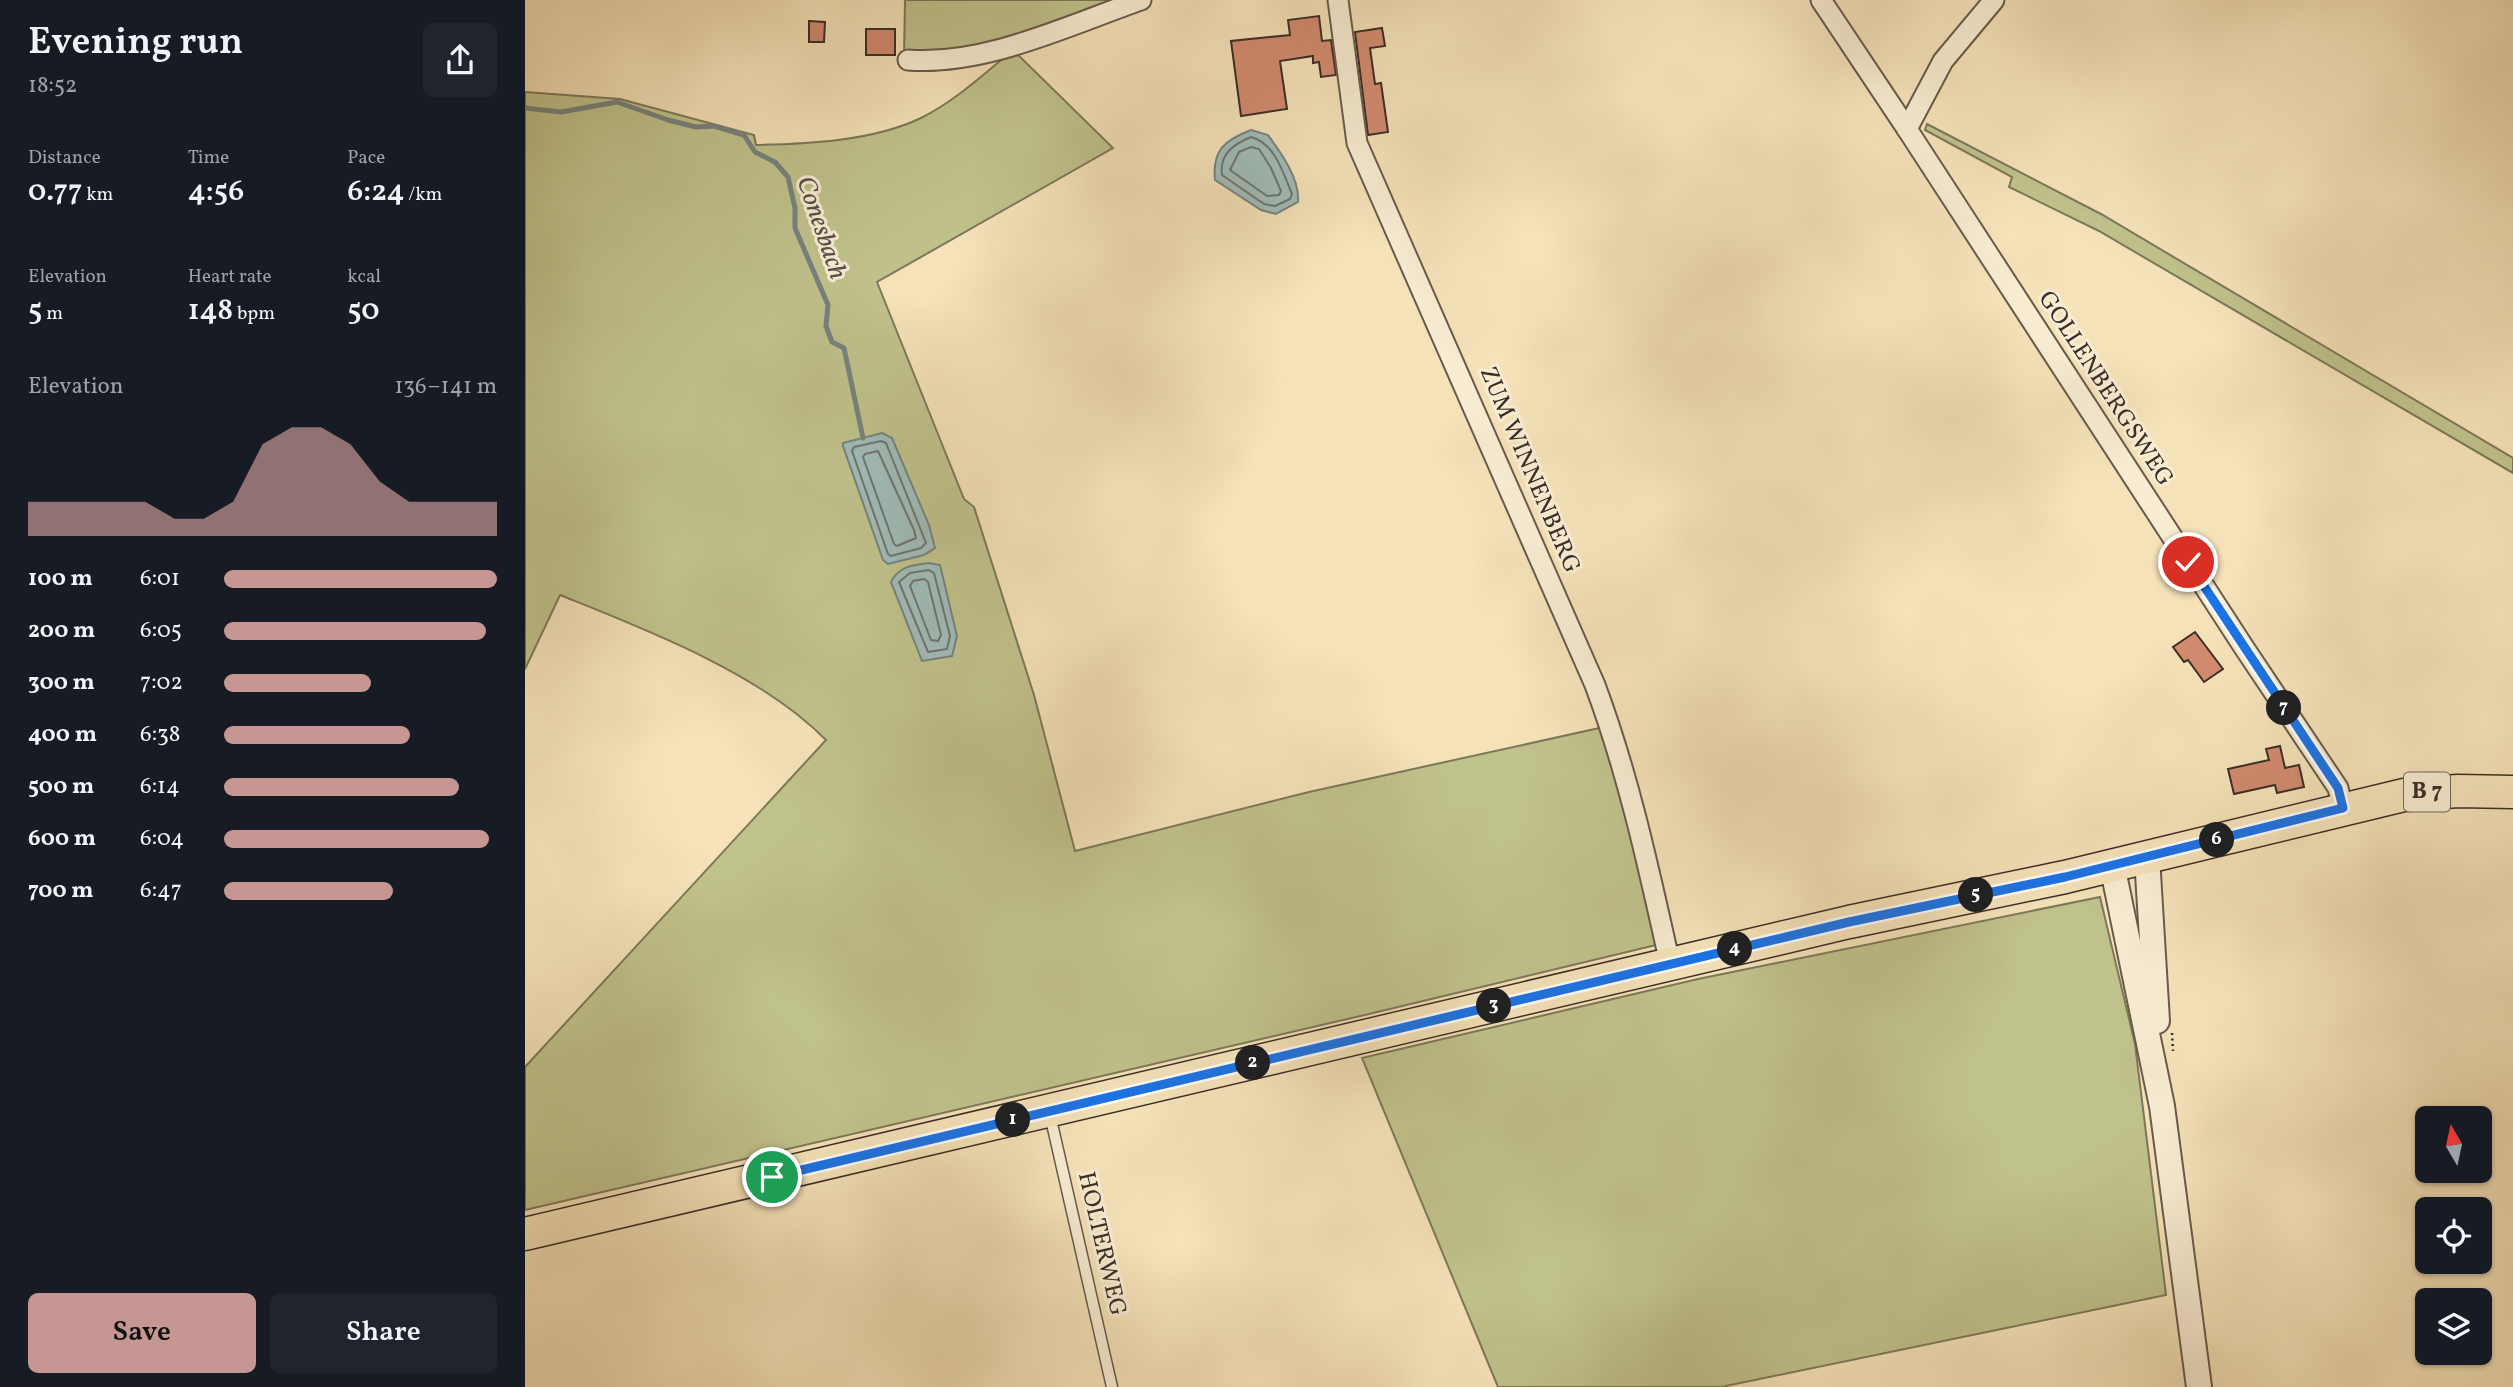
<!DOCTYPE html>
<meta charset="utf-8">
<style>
:root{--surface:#171b24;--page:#20242c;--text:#f1f3f6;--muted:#9ea1a6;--accent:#c59692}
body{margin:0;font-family:Vollkorn,serif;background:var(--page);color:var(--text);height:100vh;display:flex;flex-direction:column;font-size:26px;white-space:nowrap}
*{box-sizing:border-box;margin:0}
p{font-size:23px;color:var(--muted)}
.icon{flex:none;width:38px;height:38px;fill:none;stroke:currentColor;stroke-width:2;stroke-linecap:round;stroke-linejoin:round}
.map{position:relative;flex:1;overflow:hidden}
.details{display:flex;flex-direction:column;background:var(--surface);width:525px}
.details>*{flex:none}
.needle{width:46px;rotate:351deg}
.fabs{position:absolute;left:1890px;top:1106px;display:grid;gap:14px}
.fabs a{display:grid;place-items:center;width:77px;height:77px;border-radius:10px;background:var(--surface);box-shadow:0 2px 5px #0004;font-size:35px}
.pin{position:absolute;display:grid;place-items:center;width:60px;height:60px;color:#fff;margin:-30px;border:4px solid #fff;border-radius:50%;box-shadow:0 2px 7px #0007}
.km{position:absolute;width:35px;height:35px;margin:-18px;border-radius:50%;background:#222;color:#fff;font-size:19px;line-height:35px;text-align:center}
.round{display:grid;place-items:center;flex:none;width:74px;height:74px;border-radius:10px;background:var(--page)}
.overview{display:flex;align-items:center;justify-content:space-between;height:119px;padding:0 28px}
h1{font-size:38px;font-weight:600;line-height:52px}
.stats{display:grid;grid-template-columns:repeat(3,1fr);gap:10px;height:119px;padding:7px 28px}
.stats div{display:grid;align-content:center}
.stats b{font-size:30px;font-weight:600}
.stats small{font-size:19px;font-weight:400}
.stats p{font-size:19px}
.chart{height:196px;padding:14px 28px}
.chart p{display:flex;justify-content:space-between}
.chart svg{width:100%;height:126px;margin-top:7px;fill:var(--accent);opacity:.7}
.primary-button{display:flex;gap:14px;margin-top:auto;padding:14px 28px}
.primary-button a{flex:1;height:80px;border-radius:10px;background:var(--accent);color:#111;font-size:28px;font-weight:600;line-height:80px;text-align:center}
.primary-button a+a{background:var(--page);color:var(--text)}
ul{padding:0 28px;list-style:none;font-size:23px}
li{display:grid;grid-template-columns:112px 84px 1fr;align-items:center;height:52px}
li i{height:18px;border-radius:9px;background:var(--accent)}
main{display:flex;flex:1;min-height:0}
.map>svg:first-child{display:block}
.green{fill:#c0c28c;stroke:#7d785a;stroke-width:2}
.water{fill:#a0bcb9;stroke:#77837f;stroke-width:2}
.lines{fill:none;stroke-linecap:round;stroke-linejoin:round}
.shore{stroke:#6d7570;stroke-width:2}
.stream{stroke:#77837f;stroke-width:5}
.building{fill:#d28a6f;stroke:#3a2e27;stroke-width:2}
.service-casing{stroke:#695b4c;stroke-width:13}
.minor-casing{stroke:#695b4c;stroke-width:23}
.tertiary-casing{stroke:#695b4c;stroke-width:28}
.primary-casing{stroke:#3a2e27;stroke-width:35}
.path{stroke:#3a2e27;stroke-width:2.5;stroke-dasharray:2 3.5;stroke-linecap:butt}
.service{stroke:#f8ecd2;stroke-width:10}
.minor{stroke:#f8ecd2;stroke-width:19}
.tertiary{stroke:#f8ecd2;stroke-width:24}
.primary{stroke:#f5e2b9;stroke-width:32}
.route-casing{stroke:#fff;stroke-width:14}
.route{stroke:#1a73e8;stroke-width:9}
.labels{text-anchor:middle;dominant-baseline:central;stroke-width:6;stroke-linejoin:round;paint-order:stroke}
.shield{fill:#f8ecd2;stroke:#73675a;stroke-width:2}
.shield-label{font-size:23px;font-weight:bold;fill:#3a2e27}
.street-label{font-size:24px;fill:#3a2e27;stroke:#f8ecd2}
.water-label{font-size:26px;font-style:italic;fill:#54524c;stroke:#f8ecd2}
</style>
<main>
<section class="details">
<div class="overview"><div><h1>Evening run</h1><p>18:52</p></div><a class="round"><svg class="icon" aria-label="share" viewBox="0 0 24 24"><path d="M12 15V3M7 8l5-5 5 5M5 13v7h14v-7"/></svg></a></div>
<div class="stats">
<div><p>Distance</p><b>0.77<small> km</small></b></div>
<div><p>Time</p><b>4:56</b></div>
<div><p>Pace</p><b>6:24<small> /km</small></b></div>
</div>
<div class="stats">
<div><p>Elevation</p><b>5<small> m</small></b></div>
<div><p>Heart rate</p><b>148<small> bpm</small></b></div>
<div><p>kcal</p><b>50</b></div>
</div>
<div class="chart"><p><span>Elevation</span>136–141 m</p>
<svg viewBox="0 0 160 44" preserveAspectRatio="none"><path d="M0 44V32L10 32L20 32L30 32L40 32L50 38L60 38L70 32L80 12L90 6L100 6L110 12L120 25L130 32L140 32L150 32L160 32V44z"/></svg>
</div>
<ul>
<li><b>100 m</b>6:01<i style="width:100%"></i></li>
<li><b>200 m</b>6:05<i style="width:96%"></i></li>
<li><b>300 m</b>7:02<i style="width:54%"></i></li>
<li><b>400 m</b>6:38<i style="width:68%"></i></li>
<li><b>500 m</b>6:14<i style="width:86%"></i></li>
<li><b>600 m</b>6:04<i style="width:97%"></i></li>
<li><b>700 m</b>6:47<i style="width:62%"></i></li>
</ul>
<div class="primary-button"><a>Save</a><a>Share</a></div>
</section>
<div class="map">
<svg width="1988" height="1387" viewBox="0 0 1988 1387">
<rect width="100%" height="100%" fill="#f5e2b9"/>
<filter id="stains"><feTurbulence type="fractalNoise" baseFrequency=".00286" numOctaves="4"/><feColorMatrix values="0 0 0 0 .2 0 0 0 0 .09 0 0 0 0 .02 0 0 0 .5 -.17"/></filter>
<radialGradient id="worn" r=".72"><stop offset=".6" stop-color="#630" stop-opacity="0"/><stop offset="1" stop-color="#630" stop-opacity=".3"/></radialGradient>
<g class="green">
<path d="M380 0H606L493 41 379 58Z"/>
<path d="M488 50 588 148 352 282 439 499 449 507 509 695 550 851 784 792 1079 727 1111 852 1131 945 844 1014 0 1210V1067L301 740C235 673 122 630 35 595L0 669V92L95 99 229 135 231 145C283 144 348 141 396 118 430 101 459 74 488 50Z"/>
<path d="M1402 124 1576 214 1988 458V473L1574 231 1484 187 1487 177 1400 130Z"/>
<path d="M1575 897 1610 1044 1641 1295 1196 1387H973L837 1058 1173 979Z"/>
</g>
<g class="water">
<path d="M726 130 743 135C756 153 775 179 773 202L751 214 736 210 690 180C687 150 700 140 726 130Z"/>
<path d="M357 433 367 438 404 525 410 548 399 555 363 564 358 560 318 446V443Z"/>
<path d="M404 563 415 565 432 636 427 656 397 661 366 582C374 566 388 565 404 563Z"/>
</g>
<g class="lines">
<g class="shore">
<path d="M726 137C750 143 758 173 767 194L765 199 750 206 739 204 697 175C694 154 709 144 726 137Z"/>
<path d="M726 147 734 149 746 168 756 191 754 195 742 196 705 170 714 152Z"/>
<path d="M356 441 361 443 401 543 396 548 366 556 363 554 327 451 329 447Z"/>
<path d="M353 451 389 530 391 538 372 546 369 544 338 457 340 454Z"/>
<path d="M404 570 409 573 425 636 422 649 403 652 374 582 385 573Z"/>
<path d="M399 579 403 582 416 635 413 641 406 640 385 586 388 581Z"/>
</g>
<path class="stream" d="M0 108 36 112 92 102 143 120 171 127 189 126 219 135 230 152 250 162 263 177 270 208V228L303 305 301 326 307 342 319 348 338 438"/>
</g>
<g class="building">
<path d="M794 16 797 41 806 40 811 75 796 77 794 62 788 63V56L755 61 762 109 716 116 706 41 765 35 763 20Z"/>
<path d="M284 21 300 22 299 42H284Z"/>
<path d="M857 28 860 46 845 48 850 84 856 83 863 132 843 135 830 32Z"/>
<rect x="341" y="29" width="29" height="26"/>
<path d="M1670 632 1698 669 1679 682 1663 660 1659 662 1648 647Z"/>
<path d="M1755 746 1760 768 1774 765 1779 787 1752 793 1750 785 1709 794 1703 769 1744 760 1741 749Z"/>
</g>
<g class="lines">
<g class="service-casing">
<path id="service" d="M525 1115 587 1387"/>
</g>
<g class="minor-casing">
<g id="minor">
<path d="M813 0 832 143 1070 685C1104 776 1124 870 1145 964"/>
<path d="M1296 0 1382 129"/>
<path d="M1469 0 1418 61 1382 129 1720 649 1813 788 1818 809"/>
<path d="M383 60C460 66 544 25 616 0"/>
</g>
</g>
<g class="tertiary-casing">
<g id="tertiary">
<path d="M1622 857 1632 1021"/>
<path d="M1587 865 1637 1106 1674 1387"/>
</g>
</g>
<g class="primary-casing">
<path id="primary" d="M0 1234 1324 922 1540 877 1879 795 1933 791 1988 792"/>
</g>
<path class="path" d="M1647 1033 1648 1051"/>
<use href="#service" class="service"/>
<use href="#minor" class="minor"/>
<use href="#tertiary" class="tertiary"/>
<use href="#primary" class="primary"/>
</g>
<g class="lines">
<g class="route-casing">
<path id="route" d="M247 1177 1324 922 1540 877 1818 808 1813 788 1663 562"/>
</g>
<use href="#route" class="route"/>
</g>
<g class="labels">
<rect class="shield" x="1879" y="772.5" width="46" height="39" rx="5"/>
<g class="shield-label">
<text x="1902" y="792">B 7</text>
</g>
<g class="street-label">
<text transform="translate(1580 389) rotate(57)">GOLLENBERGSWEG</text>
<text transform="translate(1004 470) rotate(67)">ZUM WINNENBERG</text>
<text transform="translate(576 1244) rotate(77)">HOLTERWEG</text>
</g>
<g class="water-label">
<text transform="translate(296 228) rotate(71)">Conesbach</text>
</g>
</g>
<rect width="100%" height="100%" filter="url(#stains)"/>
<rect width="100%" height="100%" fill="url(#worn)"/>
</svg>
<div class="fabs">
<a><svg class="needle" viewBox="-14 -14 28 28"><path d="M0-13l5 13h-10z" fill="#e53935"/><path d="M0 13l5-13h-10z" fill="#9ea1a6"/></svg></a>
<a><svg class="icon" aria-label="locate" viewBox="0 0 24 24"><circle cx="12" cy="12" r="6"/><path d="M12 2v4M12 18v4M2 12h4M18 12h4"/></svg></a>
<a><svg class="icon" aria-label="layers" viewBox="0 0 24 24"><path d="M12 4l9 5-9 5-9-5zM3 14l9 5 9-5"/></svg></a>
</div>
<div class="pin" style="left:247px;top:1177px;background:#1e9e55"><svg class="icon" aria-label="arrive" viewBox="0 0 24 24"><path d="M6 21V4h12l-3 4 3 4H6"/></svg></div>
<div class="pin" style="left:1663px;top:562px;background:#d93025"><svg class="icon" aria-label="check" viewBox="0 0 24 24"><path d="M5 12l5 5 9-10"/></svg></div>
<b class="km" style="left:488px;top:1120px">1</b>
<b class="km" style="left:728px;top:1063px">2</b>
<b class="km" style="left:969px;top:1006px">3</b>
<b class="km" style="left:1210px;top:949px">4</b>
<b class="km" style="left:1451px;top:895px">5</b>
<b class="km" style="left:1692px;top:840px">6</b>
<b class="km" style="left:1759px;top:708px">7</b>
</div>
</main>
